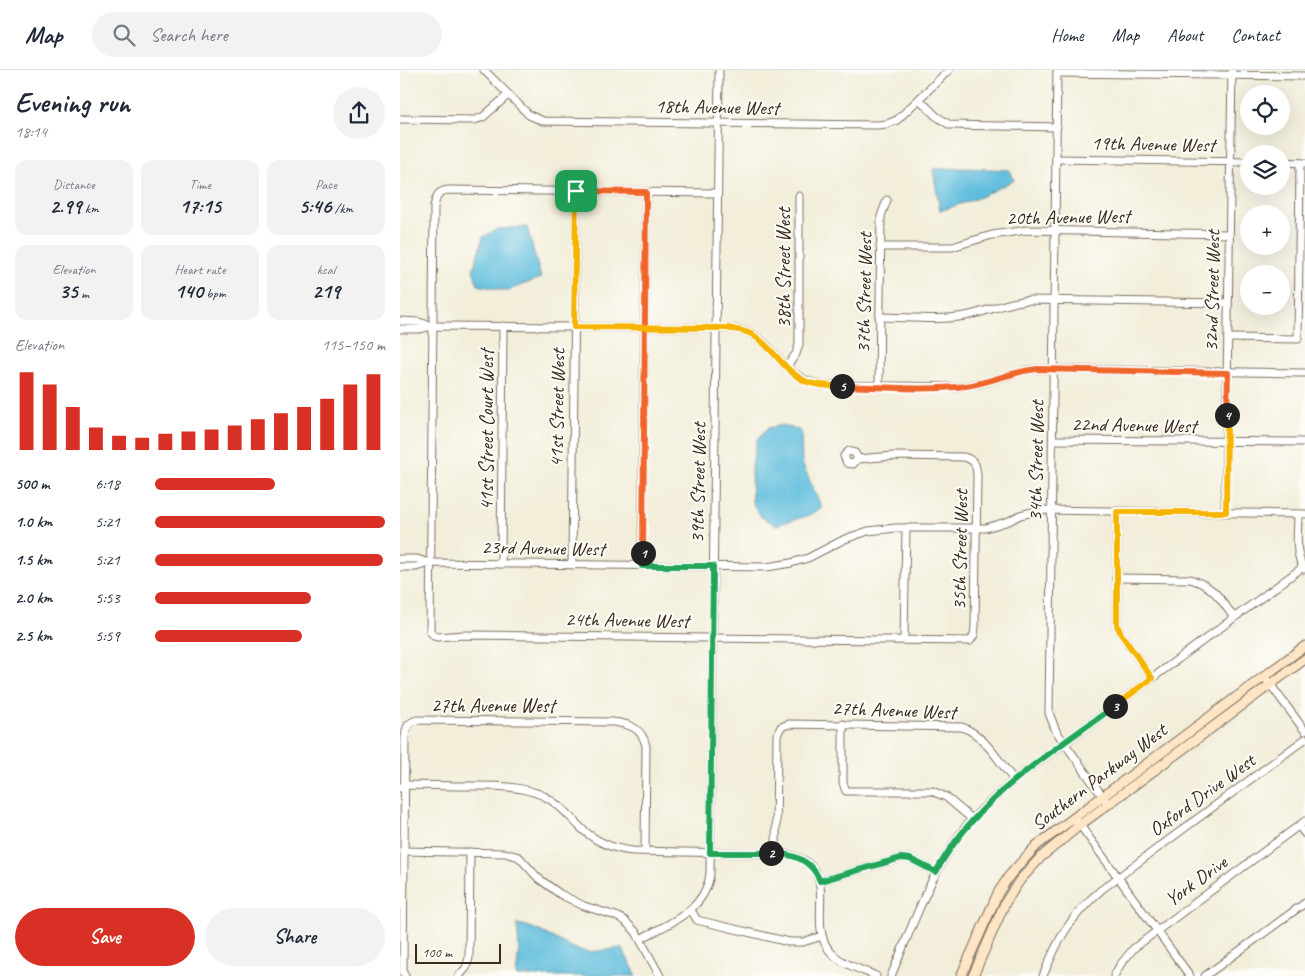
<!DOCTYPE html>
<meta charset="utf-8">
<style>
:root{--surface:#fff;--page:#f2f2f3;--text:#1f2937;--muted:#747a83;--line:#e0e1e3;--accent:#d93025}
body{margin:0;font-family:Caveat,sans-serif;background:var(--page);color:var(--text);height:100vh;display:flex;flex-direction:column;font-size:19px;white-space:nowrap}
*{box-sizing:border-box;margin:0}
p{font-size:16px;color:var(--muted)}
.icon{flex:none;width:28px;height:28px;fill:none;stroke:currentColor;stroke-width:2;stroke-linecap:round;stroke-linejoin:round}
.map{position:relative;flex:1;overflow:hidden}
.drawer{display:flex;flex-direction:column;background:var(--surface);width:400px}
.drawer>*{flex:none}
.tools{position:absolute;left:840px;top:15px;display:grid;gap:10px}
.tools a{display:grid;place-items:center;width:50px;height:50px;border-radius:50%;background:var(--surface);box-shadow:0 5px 20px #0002;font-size:25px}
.scale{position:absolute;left:15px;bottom:12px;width:86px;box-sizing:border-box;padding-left:5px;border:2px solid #3b2a1e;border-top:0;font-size:14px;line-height:18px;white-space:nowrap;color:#3b2a1e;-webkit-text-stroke:4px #fdfcf7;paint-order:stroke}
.pin{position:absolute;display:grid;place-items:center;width:42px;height:42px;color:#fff;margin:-21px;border-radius:10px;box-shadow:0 2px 8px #0006}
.km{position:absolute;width:25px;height:25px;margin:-12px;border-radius:50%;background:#222;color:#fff;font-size:14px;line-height:25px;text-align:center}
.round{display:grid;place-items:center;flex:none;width:52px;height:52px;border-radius:26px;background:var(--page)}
.head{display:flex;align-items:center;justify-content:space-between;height:85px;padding:0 15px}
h1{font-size:28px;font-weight:600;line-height:38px}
.figures{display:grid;grid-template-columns:repeat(3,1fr);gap:8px;height:85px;padding:5px 15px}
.figures div{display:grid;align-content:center;border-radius:12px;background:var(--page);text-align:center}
.figures b{font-size:21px;font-weight:600}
.figures small{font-size:14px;font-weight:400}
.figures p{font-size:14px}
.chart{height:140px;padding:10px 15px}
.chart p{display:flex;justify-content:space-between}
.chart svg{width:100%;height:90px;margin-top:5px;stroke:var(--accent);stroke-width:6}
.primary-button{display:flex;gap:10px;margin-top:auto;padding:10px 15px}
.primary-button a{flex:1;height:58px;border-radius:30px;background:var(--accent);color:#fff;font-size:20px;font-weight:600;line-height:58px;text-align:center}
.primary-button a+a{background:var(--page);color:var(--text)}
ul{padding:0 15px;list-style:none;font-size:16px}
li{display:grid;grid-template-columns:80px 60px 1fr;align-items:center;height:38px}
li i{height:12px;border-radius:6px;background:var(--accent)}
header{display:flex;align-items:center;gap:30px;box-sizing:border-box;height:70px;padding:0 25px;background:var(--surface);border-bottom:1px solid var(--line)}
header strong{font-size:24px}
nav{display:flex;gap:28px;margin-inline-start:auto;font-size:18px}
.search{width:350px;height:45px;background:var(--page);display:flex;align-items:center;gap:12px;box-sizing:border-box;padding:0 18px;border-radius:28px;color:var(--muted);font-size:19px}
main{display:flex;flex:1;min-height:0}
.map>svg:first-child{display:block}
.water{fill:#5ebddd;stroke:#4c747e}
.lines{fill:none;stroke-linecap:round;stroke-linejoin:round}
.street-casing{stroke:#7b6f60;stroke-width:9}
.secondary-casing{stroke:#7b6f60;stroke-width:11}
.street{stroke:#fff;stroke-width:7}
.secondary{stroke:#fde5c5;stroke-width:9}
.split-1-casing{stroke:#fff;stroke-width:10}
.split-2-casing{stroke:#fff;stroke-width:10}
.split-3-casing{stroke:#fff;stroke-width:10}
.split-4-casing{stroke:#fff;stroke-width:10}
.split-5-casing{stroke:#fff;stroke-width:10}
.split-6-casing{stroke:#fff;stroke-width:10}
.split-1{stroke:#f0652b;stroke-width:6}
.split-2{stroke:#22a559;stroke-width:6}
.split-3{stroke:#22a559;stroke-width:6}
.split-4{stroke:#f5b400;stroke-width:6}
.split-5{stroke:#f0652b;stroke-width:6}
.split-6{stroke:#f5b400;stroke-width:6}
.labels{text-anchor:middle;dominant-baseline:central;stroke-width:4;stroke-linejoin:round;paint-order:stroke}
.street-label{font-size:20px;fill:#3b2a1e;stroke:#fdfcf7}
</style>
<header>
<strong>Map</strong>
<div class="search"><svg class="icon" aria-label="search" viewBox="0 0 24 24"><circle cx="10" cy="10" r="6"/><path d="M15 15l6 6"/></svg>Search here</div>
<nav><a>Home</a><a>Map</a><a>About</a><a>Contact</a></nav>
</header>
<main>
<section class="drawer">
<div class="head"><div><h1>Evening run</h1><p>18:14</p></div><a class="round"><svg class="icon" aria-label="share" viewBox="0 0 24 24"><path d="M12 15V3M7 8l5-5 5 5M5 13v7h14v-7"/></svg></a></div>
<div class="figures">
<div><p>Distance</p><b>2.99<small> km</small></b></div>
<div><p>Time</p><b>17:15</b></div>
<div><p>Pace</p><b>5:46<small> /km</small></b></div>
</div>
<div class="figures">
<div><p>Elevation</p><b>35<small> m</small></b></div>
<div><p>Heart rate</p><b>140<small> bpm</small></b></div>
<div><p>kcal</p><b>219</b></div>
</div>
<div class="chart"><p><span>Elevation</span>115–150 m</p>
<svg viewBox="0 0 160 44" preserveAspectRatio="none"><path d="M5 44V6M15 44V12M25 44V23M35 44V33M45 44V37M55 44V38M65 44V36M75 44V35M85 44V34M95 44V32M105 44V29M115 44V26M125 44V23M135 44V19M145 44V12M155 44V7"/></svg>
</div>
<ul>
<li><b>500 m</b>6:18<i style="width:52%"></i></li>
<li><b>1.0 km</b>5:21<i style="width:100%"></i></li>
<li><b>1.5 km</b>5:21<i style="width:99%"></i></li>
<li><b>2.0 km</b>5:53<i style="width:68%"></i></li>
<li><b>2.5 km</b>5:59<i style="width:64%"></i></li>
</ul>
<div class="primary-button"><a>Save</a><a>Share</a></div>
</section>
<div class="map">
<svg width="905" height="906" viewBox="0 0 905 906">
<rect width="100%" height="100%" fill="#fdfcf7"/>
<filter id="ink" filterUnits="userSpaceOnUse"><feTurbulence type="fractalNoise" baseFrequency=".02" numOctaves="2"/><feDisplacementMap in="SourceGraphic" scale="10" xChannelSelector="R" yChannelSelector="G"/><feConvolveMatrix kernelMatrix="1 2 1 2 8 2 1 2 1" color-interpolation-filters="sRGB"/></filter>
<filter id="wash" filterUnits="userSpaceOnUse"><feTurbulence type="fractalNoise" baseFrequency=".0096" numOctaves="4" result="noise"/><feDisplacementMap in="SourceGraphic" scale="20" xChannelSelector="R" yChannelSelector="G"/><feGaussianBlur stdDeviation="1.12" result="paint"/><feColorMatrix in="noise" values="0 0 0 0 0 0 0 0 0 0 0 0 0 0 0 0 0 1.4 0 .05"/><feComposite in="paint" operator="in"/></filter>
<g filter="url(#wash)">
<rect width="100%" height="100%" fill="#f3eeda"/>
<g class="water">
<path d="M564 98 610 100 614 110 578 128 540 141 533 99Z"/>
<path d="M127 157 141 208 106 221 78 215 73 200 83 167 97 159Z"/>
<path d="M383 355 401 361 402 393 422 438 407 446 376 455 361 447 352 432 351 400 357 370 368 358Z"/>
<path d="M117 854C138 856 158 873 179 880 191 884 209 879 222 878L237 906H116L119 879Z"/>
</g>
</g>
<g filter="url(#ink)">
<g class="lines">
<g class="street-casing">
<g id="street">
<path d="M84 0 129 45 143 51 477 55 487 54 497 50 549 0"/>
<path d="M657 0 649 643 656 661 708 734"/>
<path d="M657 3 905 6"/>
<path d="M519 29 536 46 550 55 657 57"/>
<path d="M0 49 75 50 83 47 108 25"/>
<path d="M656 89 849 92"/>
<path d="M881 92 905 93"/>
<path d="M317 123 48 120C37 121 36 128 34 137L30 561 34 566 37 567 64 565 570 571 574 565 575 557 577 405C576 393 574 390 564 387L493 386 458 389 453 394 447 393 444 386 449 381 455 383 458 389"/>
<path d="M480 177H552L592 165 627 160 829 164"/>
<path d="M479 247C507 247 537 251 565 246 587 242 606 232 629 230L828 233"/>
<path d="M0 251 19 252 32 256"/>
<path d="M0 259H19L32 256 316 258C326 258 337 258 347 262 377 274 382 309 422 315L558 317 583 313 626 300 637 299 905 303"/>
<path d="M828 268 898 269 900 93"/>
<path d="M386 297 396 284 399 274V126"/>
<path d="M479 317 481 146 487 130"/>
<path d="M653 370 905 372"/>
<path d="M717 442V555L721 564 752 608"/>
<path d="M825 442 832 0"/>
<path d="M898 444C898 462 894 483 904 499"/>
<path d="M0 489H17L29 493"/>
<path d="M101 494 103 256"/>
<path d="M172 495 176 121"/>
<path d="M242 496 246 122"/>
<path d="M0 497H16L29 493 367 497 391 493 408 488 445 469 468 461 496 458H586L609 451 620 445 641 440 905 444"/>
<path d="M716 508 790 509C814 516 821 529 834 548"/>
<path d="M504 569 506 458"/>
<path d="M864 606 905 661"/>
<path d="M443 654V713L446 721H532L546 727 572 749"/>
<path d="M0 718 4 715C26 715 47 716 69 716 95 716 120 715 144 726 159 734 168 745 179 756 194 771 212 779 233 781L386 784C445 796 405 849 429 880 440 894 460 899 476 906"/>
<path d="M677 751 790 906"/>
<path d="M899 756 905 764"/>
<path d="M3 781 105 783 119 787 138 808 160 824 184 836 216 846 224 850 236 862 260 906"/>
<path d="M376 783 377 665 381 657 389 654 562 657C585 665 599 692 614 710"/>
<path d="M420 811 501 788 510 789 536 802"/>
<path d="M291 840 297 850 301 851 389 872H403L422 866"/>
<path d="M240 869C268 854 306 841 310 803L319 0"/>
<path d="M5 906 3 902 5 669C6 659 6 653 17 650L213 652C230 654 242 658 246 676L245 781"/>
<path d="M59 906 66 898 69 888 70 782"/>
<path d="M491 906C514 853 533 794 572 749 585 735 600 723 614 710L903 497"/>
<path d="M643 906C658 869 670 847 701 820L905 669"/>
<path d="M714 906 720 895 734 878 905 751"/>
<path d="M805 906 905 833"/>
</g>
</g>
<g class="secondary-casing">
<g id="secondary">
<path d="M561 906 598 823 609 806 636 776 905 576"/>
<path d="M573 906 605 833 620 810 641 787 680 755 905 589"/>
</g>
</g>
<use href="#street" class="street"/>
<use href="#secondary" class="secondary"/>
</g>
</g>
<g class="lines" filter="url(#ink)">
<g class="split-1-casing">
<path id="split-1" d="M176 121 246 122 243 483"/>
</g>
<g class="split-2-casing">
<path id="split-2" d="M243 483 242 496H313L310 783H371"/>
</g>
<g class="split-3-casing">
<path id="split-3" d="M371 783C393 784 411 789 420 811L501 788 510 789 536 802C576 728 649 684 715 636"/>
</g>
<g class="split-4-casing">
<path id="split-4" d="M715 636 752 608 721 564 717 555V442H826L827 345"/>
</g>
<g class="split-5-casing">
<path id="split-5" d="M442 316C481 317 527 321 566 316 590 313 613 301 637 299L828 303 827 345"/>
</g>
<g class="split-6-casing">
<path id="split-6" d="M176 121 174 257 327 258C336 260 345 260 353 265 374 278 384 302 407 312 418 316 430 316 442 316"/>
</g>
<use href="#split-1" class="split-1"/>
<use href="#split-2" class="split-2"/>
<use href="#split-3" class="split-3"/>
<use href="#split-4" class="split-4"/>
<use href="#split-5" class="split-5"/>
<use href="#split-6" class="split-6"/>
</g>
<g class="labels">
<g class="street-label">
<text transform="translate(317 37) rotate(1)">18th Avenue West</text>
<text transform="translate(753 74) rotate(1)">19th Avenue West</text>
<text transform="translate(668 147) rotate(-1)">20th Avenue West</text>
<text transform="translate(383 198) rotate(-90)">38th Street West</text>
<text transform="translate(812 221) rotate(-89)">32nd Street West</text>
<text transform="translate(464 223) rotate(-89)">37th Street West</text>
<text transform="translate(157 338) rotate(-89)">41st Street West</text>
<text transform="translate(734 355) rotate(1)">22nd Avenue West</text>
<text transform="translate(86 360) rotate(-90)">41st Street Court West</text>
<text transform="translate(636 391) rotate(-89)">34th Street West</text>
<text transform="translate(298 413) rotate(-89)">39th Street West</text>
<text transform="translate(143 478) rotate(1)">23rd Avenue West</text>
<text transform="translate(560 480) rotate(-89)">35th Street West</text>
<text transform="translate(227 550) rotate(1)">24th Avenue West</text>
<text x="93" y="635">27th Avenue West</text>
<text transform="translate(494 640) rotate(2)">27th Avenue West</text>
<text transform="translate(699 707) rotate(-37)">Southern Parkway West</text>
<text transform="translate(802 725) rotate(-36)">Oxford Drive West</text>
<text transform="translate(796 811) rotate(-36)">York Drive</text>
</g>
</g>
</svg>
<div class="tools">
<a><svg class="icon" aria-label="locate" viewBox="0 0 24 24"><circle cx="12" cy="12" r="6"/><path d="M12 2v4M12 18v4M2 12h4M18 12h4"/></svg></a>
<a><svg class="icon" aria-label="layers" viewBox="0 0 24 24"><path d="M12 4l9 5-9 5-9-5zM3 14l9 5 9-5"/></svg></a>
<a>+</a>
<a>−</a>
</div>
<div class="scale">100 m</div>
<div class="pin" style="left:176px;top:121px;background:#1e9e55"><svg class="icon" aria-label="arrive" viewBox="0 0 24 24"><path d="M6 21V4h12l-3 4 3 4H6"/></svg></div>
<b class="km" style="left:243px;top:483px">1</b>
<b class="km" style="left:371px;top:783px">2</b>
<b class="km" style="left:715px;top:636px">3</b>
<b class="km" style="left:827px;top:345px">4</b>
<b class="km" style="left:442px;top:316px">5</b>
</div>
</main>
